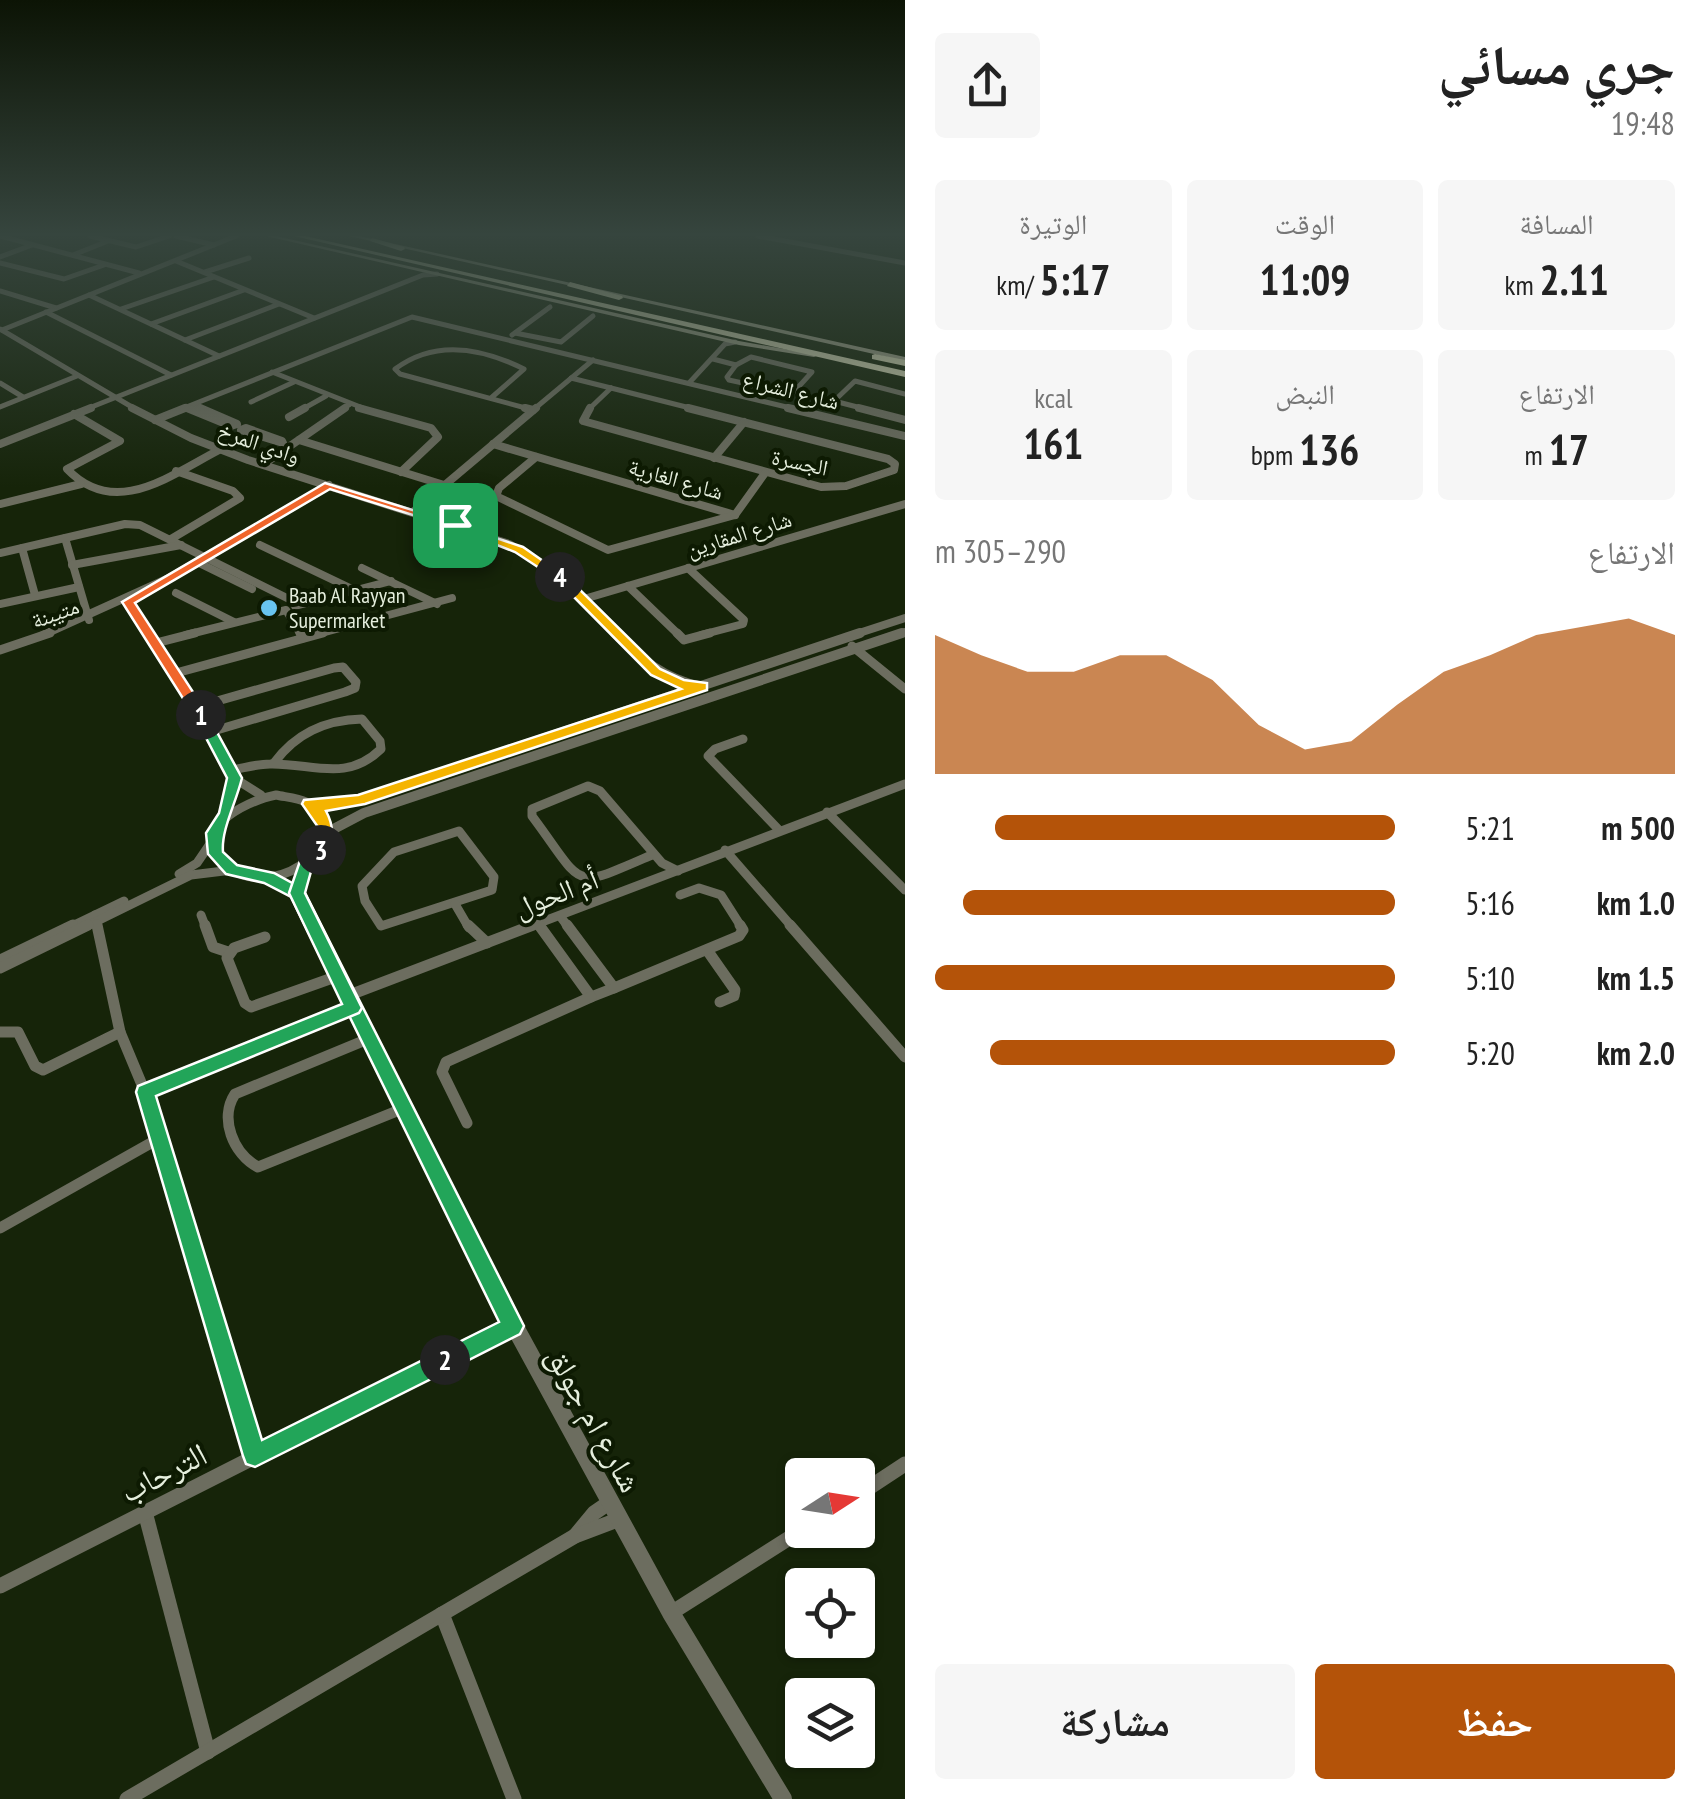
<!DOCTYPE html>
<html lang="ar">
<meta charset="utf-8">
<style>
:root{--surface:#fff;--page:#f6f6f6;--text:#222;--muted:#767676;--accent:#b45309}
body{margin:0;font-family:"PT Sans Narrow","Noto Naskh Arabic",sans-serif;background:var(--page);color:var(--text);direction:rtl;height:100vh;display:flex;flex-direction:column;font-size:38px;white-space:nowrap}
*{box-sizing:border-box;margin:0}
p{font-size:32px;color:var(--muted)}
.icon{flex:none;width:55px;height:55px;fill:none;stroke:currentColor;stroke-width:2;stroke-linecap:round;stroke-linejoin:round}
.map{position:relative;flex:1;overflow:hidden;direction:ltr}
.sheet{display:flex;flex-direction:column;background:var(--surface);width:800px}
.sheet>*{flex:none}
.needle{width:65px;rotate:78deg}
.fabs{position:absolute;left:785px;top:1458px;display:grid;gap:20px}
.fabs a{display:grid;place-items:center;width:90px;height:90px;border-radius:10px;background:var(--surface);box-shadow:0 2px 8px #0004;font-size:50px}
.pin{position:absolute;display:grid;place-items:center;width:85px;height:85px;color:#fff;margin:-42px;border-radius:20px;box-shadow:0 5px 15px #0006}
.km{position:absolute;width:50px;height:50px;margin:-25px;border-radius:50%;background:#222;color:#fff;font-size:28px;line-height:50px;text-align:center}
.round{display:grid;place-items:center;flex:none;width:105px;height:105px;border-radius:10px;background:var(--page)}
.headline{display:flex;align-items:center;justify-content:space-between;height:170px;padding:0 30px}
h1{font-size:55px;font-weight:700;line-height:75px}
.metrics{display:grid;grid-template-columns:repeat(3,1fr);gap:15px;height:170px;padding:10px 30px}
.metrics div{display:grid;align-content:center;border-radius:10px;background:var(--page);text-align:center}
.metrics b{font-size:42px;font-weight:700}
.metrics small{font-size:28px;font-weight:400}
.metrics p{font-size:28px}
.chart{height:280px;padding:20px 30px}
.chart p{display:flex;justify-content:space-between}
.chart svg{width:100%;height:180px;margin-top:10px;fill:var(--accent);opacity:.7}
.cta{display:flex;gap:20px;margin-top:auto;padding:20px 30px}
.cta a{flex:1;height:115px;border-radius:10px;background:var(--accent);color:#fff;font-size:40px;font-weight:700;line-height:115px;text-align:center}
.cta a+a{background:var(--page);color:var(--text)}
ul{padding:0 30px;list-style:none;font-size:32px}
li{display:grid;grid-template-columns:160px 120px 1fr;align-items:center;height:75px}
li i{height:25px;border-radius:12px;background:var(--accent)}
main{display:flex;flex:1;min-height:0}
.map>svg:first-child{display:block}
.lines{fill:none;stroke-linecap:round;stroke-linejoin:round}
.minor-far4{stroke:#6c6d5f;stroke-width:5}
.minor-far3{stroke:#6c6d5f;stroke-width:8}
.minor-far2{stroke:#6c6d5f;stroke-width:9}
.minor-far1{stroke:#6c6d5f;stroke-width:11}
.minor{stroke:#6c6d5f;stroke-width:15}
.tertiary-far3{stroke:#6c6d5f;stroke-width:8}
.tertiary-far2{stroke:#6c6d5f;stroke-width:10}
.tertiary-far1{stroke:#6c6d5f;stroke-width:12}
.tertiary{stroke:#6c6d5f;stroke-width:18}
.secondary{fill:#989a83;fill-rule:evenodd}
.trunk{fill:#caccac;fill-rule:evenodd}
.split-1{fill:#f0652b;stroke:#fff;stroke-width:2.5}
.split-2{fill:#22a559;stroke:#fff;stroke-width:2.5}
.split-3{fill:#22a559;stroke:#fff;stroke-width:2.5}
.split-4{fill:#f5b400;stroke:#fff;stroke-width:2.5}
.split-5{fill:#f5b400;stroke:#fff;stroke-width:2.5}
.poi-dot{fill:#68c4f0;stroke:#0d1a02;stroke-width:4}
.labels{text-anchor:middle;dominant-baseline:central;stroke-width:8;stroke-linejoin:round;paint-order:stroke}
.far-street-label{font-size:22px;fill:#e5eedd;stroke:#0d1a02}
.far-poi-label{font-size:22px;fill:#e5eedd;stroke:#0d1a02;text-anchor:start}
.street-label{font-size:28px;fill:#e5eedd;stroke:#0d1a02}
.near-street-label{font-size:32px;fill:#e5eedd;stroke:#0d1a02}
</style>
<main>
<section class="sheet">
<div class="headline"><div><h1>جري مسائي</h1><p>19:48</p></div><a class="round"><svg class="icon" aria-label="share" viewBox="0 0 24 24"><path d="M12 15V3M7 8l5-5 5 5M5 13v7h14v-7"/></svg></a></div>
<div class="metrics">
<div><p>المسافة</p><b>2.11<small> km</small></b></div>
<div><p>الوقت</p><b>11:09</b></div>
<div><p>الوتيرة</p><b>5:17<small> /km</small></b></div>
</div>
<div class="metrics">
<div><p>الارتفاع</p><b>17<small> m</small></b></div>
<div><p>النبض</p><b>136<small> bpm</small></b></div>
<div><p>kcal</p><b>161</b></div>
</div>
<div class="chart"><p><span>الارتفاع</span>290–305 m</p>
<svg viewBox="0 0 160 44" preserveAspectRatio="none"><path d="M0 44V10L10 15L20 19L30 19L40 15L50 15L60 21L70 32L80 38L90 36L100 27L110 19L120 15L130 10L140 8L150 6L160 10V44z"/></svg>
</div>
<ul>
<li><b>500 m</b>5:21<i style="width:87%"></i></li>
<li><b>1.0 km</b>5:16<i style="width:94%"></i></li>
<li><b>1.5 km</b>5:10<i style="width:100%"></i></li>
<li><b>2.0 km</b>5:20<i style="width:88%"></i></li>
</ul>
<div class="cta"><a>حفظ</a><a>مشاركة</a></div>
</section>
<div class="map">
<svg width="905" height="1799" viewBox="0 0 905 1799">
<rect width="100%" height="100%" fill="#162409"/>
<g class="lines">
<g class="minor-far4">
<path d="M0 236 139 273"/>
<path d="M90 236 136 247 169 236"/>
<path d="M176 236 214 245"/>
<path d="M758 236 905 263"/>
<path d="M73 255 108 241"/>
<path d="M0 257 32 245"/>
<path d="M176 261 314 318"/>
<path d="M0 263 64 279 104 265"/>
<path d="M205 272 249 258"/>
<path d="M0 291 56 308"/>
<path d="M89 295 219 356"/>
<path d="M121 309 214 277"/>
<path d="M46 312 171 375"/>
<path d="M151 324 244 290"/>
<path d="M0 329 137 410"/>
<path d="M2 330 236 236"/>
<path d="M515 333 561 342 593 316"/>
<path d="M512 335 550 307"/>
<path d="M185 340 279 304"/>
<path d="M751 357 812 372 792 394 729 380 727 377 736 365Z"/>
<path d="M713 359 736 365"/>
<path d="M272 372 368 410"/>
<path d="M571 378 611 388"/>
<path d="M0 383 23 397"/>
<path d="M689 383 725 344 735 342"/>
<path d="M611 388 698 410"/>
<path d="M491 398 524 369C482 348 435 339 395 369L400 374 533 410"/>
<path d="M251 402 294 382"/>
<path d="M194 405 206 410"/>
<path d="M0 407 77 376"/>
<path d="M187 408 193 410"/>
<path d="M84 410 423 275 437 274"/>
<path d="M179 410 412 317 799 410"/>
<path d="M301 410 326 396"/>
<path d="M341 410 349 405"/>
<path d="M533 410 593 360"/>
<path d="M588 410 611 388"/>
<path d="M869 410 834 401 855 381 905 394"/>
</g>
<g class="minor-far3">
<path d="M132 408 191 438 248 460 509 544 550 569 617 635"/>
<path d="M187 408 231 426 237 424 200 408"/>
<path d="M359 408 431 428 438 437 401 472"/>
<path d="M525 408 533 410"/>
<path d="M590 408 583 421 821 487 846 486 894 470 895 464 888 459 688 408"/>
<path d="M788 408 905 436"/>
<path d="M859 408 905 420"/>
<path d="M74 414 120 441 67 469C115 519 169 476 219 450"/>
<path d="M289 417 305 408"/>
<path d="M155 420 185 408"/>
<path d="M246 428 282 441 283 443 241 430Z"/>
<path d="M299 440 444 485"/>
<path d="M0 444 91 408"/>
<path d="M493 444 735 515"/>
<path d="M714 458 744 422"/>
<path d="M264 464 345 408"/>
<path d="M496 496 608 550 735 515"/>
<path d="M496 496 499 488 536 457"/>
<path d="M0 504 81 484"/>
<path d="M414 511 536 408"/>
<path d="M735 515 765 473"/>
<path d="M455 525 485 498 496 496"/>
<path d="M65 538 89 620"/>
<path d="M171 539 240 498 233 491 176 471"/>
<path d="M260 545 352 589"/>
<path d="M22 548 35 595"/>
<path d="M0 553 125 524 140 525 299 604"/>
<path d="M199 563 252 589"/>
<path d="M72 565 181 545"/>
<path d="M362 568 437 604"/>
<path d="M688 568 744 620 743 624 701 635"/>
<path d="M628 586 679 635"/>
<path d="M176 593 234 622"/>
<path d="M584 599 905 504"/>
<path d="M128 601 151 635"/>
<path d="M0 604 79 587"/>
<path d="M295 606 391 581"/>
<path d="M43 635 169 578 329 485"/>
<path d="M186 635 286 610 301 635"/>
<path d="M314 635 452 598"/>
</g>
<g class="minor-far2">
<path d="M149 633 234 778 261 795"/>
<path d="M300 633 303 638"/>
<path d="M614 633C640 658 664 678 700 686"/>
<path d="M677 633 684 640 710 633"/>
<path d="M156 643 195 633"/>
<path d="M852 646 905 689"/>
<path d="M0 650 50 633"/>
<path d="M176 673 323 633"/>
<path d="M196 707 334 668 343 667 356 682 355 688 345 692 210 732"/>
<path d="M743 739 715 749 708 756 779 830"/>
<path d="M231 770C244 768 257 764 270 764 312 763 346 783 381 749L380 741 362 719C325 720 296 733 274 763"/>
<path d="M276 795C285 797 298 798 306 802 362 832 281 904 229 868 180 835 244 801 276 795Z"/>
<path d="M827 812 905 890"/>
<path d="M459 831 494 877 492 890 381 926 365 901 362 886 394 852Z"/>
<path d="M725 850 793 928"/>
<path d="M654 854C569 891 586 888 532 816V809L588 786 600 791 662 863 678 871"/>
<path d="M179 874 197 863 212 841"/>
<path d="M680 895 699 888 721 895 742 928"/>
<path d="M455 904 469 928"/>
<path d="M95 915 98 928"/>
<path d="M201 915 206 928"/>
<path d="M560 916 569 928"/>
<path d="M538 924 541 928"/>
<path d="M68 928 124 901"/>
<path d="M83 928 191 875 232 870"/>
<path d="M526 928 905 784"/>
</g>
<g class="minor-far1">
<path d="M97 925 120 1032 145 1092 210 1307"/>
<path d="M205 925 213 947 228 952"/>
<path d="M468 925 487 943"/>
<path d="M539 925 591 997 614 988 567 925"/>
<path d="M790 925 905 1057"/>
<path d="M265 937 234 948 227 958 245 1003 251 1007 338 976"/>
<path d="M707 950 735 990 734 996 720 1002"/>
<path d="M0 960 73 925"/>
<path d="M0 968 88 925"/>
<path d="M614 988 739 936 743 930 740 925"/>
<path d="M347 996 533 925"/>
<path d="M0 1032H18L35 1066 43 1070 120 1032"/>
<path d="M368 1039 235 1094C219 1118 233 1154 258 1167L402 1109"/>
<path d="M145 1092 353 1008"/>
<path d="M467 1123 442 1072 446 1062 591 997"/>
<path d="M0 1228 158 1139"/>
</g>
<g class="minor">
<path d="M210 1305 255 1455"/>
<path d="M858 1495 905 1464"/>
<path d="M145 1512 208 1752"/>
<path d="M575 1536 594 1513 610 1502"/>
<path d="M0 1586 513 1326"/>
<path d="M671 1613 802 1530"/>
<path d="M442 1614 514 1799"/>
<path d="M127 1799 575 1536 620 1519"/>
</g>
<g class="tertiary-far3">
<path d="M853 635 905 618"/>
<path d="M895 635 905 632"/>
</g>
<g class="tertiary-far2">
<path d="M309 804 328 806 359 800 860 633"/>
<path d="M326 833 364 813 902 633"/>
<path d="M268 878 297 893 314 928"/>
<path d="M297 893 305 866"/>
</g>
<path class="tertiary-far1" d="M313 925 504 1307"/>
<path class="tertiary" d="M503 1305 671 1613 783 1799"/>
<g class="secondary">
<path d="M266 236H276L739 341 818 355 814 357 739 345Z"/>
<path d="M349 236H359L905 357V361Z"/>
</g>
<g class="trunk">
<path d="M294 236H305L905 371V377Z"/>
<path d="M372 238 404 247 405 249 401 251 370 241Z"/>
<path d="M570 282 622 296 623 298 619 300 567 286Z"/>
<path d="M875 354 905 360V366L872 359V355Z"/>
</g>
</g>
<linearGradient id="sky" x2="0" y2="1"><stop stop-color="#0c1405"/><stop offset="0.48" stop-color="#36453e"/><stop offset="1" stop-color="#36453e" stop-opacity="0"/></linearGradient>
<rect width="905" height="488" fill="url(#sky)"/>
<path class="split-1" d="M325 483 461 525 451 527 330 489 135 603 208 715 196 719 122 602Z"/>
<path class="split-2" d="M196 712H206L242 778C236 803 221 830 223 852L237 865 274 873 303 889 524 1326 520 1334 445 1372 437 1368 434 1360 437 1353 499 1322 291 897 264 883 226 874 208 854 206 833 219 813 227 778 194 715Z"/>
<path class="split-3" d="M321 844 329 850 312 868 305 893 362 1008 359 1013 156 1096 262 1440 445 1349 453 1353 456 1360 453 1368 255 1467 246 1464 243 1456 136 1092 138 1086 342 1004 289 893 300 861Z"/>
<path class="split-4" d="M556 574H564L660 669 684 680 707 683V690L365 804 326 811C334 826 334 838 326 854H315L318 827 302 804 304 800 358 795 681 689 651 675 556 579Z"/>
<path class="split-5" d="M451 523 523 547 566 577 556 579 515 552 451 527Z"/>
<circle class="poi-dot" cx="269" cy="608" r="10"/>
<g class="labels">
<g class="far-street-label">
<text transform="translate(791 390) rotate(14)">شارع الشراع</text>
<text transform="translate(259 443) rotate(19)">وادي المرخ</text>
<text transform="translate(800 462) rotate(12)">الجسرة</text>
<text transform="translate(676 479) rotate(16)">شارع الغارية</text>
<text transform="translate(739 534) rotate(-17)">شارع المقارين</text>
<text transform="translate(55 613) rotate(-20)">متيبنة</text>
</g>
<g class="far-poi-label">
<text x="289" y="595">Baab Al Rayyan<tspan x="289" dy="25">Supermarket</tspan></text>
</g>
<g class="street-label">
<text transform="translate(556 893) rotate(-21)">أم الحول</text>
</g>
<g class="near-street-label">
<text transform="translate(595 1419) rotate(61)">شارع ام جولق</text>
<text transform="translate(163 1472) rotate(-27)">الترحاب</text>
</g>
</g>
</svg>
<div class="fabs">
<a><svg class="needle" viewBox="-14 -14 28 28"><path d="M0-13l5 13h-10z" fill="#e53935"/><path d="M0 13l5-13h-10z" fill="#767676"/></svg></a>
<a><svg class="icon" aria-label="locate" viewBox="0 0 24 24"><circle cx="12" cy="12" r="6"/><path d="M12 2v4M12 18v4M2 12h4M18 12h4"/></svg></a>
<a><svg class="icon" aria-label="layers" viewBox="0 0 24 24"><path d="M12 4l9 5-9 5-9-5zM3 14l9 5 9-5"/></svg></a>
</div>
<div class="pin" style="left:455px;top:525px;background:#1e9e55"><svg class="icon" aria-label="arrive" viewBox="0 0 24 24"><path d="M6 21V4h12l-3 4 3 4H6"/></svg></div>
<b class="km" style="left:201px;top:715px">1</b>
<b class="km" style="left:445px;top:1360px">2</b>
<b class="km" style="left:321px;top:850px">3</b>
<b class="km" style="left:560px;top:577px">4</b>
</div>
</main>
